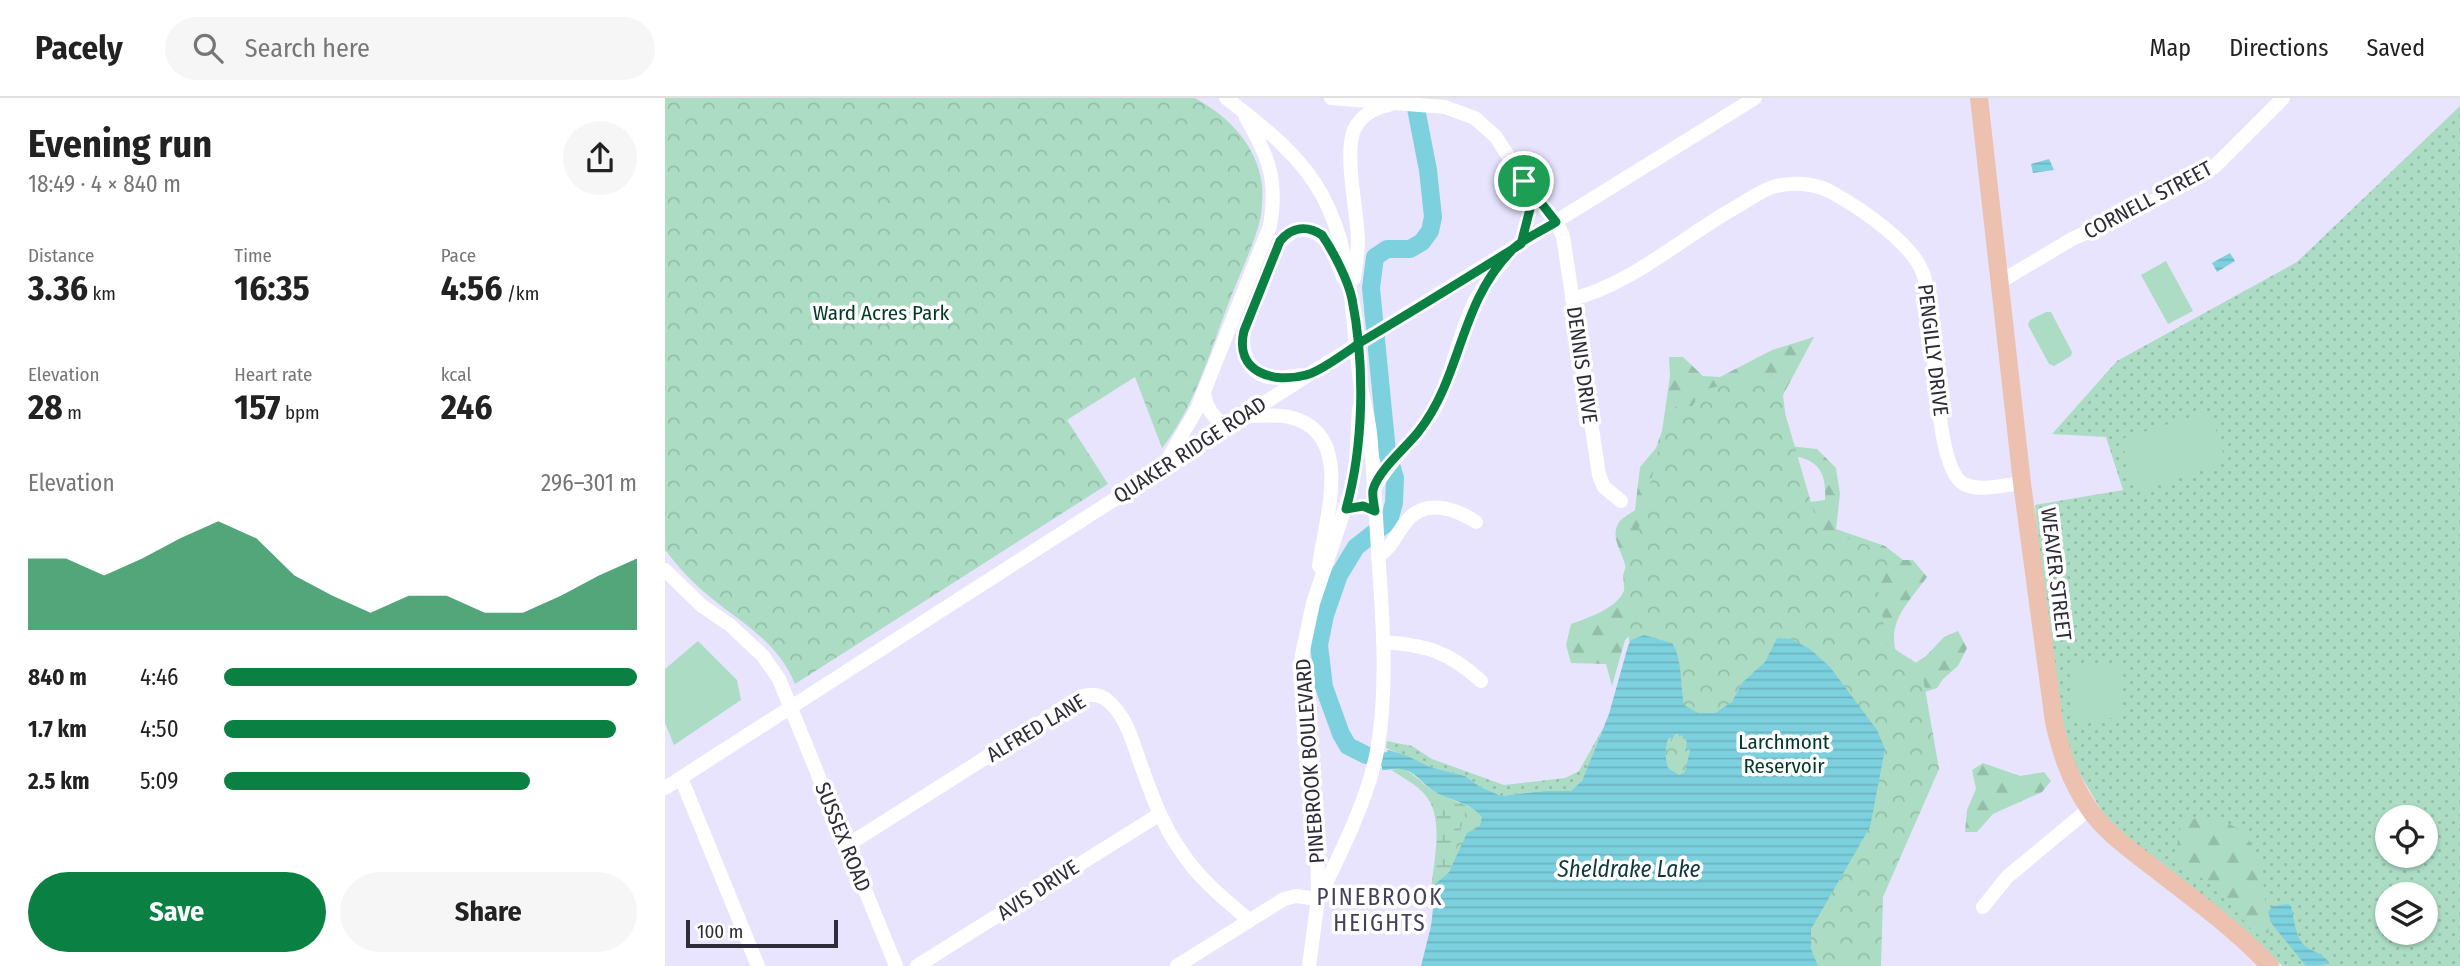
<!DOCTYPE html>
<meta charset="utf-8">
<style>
:root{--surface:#fff;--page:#f6f6f6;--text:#222;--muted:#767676;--line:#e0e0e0;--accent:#0b8043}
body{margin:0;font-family:"Fira Sans Condensed",sans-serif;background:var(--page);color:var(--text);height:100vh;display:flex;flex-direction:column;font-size:26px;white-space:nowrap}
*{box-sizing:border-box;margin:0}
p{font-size:23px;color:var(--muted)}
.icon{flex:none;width:38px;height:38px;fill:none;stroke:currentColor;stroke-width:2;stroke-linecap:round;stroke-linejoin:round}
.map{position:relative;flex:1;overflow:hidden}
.details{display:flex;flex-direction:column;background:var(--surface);width:665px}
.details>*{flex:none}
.buttons{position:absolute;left:1710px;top:707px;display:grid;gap:14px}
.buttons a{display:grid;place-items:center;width:63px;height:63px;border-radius:50%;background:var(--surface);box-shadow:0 2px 5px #0004;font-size:35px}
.scale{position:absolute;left:21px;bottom:18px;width:152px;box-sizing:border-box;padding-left:7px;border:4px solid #2e2c38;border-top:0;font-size:19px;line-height:24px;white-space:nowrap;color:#2e2c38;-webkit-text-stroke:5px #fff;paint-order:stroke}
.pin{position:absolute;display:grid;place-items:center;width:60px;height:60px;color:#fff;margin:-30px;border:4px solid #fff;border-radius:50%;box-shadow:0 2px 7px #0007}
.round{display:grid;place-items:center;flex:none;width:74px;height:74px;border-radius:37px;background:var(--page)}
.head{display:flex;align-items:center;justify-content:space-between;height:119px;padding:0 28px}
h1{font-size:38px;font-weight:700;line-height:52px}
.stats{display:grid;grid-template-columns:repeat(3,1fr);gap:10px;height:119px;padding:7px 28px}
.stats div{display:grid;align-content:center}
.stats b{font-size:35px;font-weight:700}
.stats small{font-size:19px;font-weight:400}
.stats p{font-size:19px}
.chart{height:196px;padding:14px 28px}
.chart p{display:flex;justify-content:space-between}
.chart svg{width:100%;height:126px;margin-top:7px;fill:var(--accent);opacity:.7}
.primary-button{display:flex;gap:14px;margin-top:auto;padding:14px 28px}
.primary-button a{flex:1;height:80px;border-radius:42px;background:var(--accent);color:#fff;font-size:28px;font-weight:700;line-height:80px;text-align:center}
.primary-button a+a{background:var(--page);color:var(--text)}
ul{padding:0 28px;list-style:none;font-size:23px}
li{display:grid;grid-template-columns:112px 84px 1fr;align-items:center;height:52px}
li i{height:18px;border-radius:9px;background:var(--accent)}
header{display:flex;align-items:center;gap:42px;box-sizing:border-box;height:98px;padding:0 35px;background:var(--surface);border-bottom:2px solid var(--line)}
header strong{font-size:33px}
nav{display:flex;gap:38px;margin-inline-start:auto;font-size:24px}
.search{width:490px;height:63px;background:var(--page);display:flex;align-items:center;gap:18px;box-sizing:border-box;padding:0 24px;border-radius:38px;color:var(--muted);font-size:26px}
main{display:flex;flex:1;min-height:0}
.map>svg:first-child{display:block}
.grass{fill:url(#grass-dots);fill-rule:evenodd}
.forest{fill:url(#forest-firs);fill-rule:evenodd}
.wetland{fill:url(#wetland-marsh)}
.park{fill:url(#park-crowns)}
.pitch{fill:#acddc4}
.water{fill:url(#water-rules);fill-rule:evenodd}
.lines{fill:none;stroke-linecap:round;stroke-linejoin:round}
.river{stroke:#7dd1df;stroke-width:18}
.minor{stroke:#fff;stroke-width:14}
.major{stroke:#ecc1af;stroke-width:18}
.route-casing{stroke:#fff;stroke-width:14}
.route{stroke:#0b8043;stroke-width:9}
.labels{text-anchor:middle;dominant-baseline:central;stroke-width:7;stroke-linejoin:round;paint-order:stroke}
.street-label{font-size:21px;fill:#2e2c38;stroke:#fff}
.park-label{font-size:21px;fill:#003a25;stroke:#fff}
.water-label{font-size:23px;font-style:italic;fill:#0f383e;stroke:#fff}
.neighbourhood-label{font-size:23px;letter-spacing:2px;fill:#46415a;stroke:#fff}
</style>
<header>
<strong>Pacely</strong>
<div class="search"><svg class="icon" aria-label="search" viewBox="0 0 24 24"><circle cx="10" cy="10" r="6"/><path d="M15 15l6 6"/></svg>Search here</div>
<nav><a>Map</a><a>Directions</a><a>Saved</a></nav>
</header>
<main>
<section class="details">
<div class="head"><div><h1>Evening run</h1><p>18:49 · 4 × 840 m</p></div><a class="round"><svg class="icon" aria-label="share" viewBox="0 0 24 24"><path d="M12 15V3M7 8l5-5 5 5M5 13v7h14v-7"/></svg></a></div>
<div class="stats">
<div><p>Distance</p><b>3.36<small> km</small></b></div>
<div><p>Time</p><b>16:35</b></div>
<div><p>Pace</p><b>4:56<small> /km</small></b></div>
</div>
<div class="stats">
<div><p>Elevation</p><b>28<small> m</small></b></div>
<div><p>Heart rate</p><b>157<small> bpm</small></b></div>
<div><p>kcal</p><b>246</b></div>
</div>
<div class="chart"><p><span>Elevation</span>296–301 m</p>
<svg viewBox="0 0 160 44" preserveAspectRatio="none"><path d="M0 44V19L10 19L20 25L30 19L40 12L50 6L60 12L70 25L80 32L90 38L100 32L110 32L120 38L130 38L140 32L150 25L160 19V44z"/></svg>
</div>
<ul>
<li><b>840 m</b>4:46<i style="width:100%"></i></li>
<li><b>1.7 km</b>4:50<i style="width:95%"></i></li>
<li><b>2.5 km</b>5:09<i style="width:74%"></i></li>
</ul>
<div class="primary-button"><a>Save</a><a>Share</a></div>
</section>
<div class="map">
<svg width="1795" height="868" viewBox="0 0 1795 868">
<defs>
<pattern id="grass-dots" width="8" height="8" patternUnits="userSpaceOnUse" patternTransform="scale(1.75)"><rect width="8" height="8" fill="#acddc4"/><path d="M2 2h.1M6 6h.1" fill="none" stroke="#94bea9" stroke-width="1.8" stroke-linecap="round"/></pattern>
<pattern id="forest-firs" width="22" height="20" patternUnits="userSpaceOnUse" patternTransform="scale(1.75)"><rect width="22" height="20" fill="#acddc4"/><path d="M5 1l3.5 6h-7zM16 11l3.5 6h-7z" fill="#94bea9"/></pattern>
<pattern id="wetland-marsh" width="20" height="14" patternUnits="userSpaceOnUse" patternTransform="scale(1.75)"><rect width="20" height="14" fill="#acddc4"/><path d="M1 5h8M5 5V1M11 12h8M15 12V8" fill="none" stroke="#94bea9"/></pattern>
<pattern id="park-crowns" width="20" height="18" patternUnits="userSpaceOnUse" patternTransform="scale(1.75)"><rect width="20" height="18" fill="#acddc4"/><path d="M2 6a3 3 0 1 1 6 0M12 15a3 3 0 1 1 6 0" fill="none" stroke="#94bea9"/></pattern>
<pattern id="water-rules" width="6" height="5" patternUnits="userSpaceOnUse" patternTransform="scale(1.75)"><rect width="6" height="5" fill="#7dd1df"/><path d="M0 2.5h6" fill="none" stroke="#6cb4c0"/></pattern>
</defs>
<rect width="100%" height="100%" fill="#e8e4fd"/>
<g class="grass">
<path d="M1795 8V868H1618L1442 722 1399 649 1381 539 1370 407 1458 392 1441 339 1387 336 1452 263 1632 164ZM1722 719H1760V758H1722ZM1722 796H1760V835H1722Z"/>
<path d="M938 630 917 684 906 693H879L836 698 814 688 800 678 765 669 721 650 722 643 747 648 767 661 839 687 900 680 914 673Z"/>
</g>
<g class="forest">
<path d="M1149 239 1118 297 1124 348 1152 351 1171 370 1175 396 1171 431 1220 448 1238 462H1248L1262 479C1236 514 1217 529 1238 573L1261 558 1279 539 1293 533 1302 550 1293 568 1278 581 1272 590 1250 597 969 533 960 542 947 588 941 566 906 565 901 547 906 526C940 514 975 501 957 458 953 447 947 437 953 426 956 420 965 416 970 412L975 369 991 350 997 333 1005 278 1004 259H1018L1038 278 1055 279 1107 252ZM1117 356C1149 360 1162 368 1160 402L1145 404Z"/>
<path d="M1318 665 1355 678 1379 674 1386 683 1377 694 1328 716 1312 734H1300L1302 712 1311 691 1307 672Z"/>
<path d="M1536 720C1546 722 1559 722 1568 728 1607 752 1596 810 1607 848L1584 829 1551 788 1528 775 1510 758 1517 721Z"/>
</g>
<path class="wetland" d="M737 670C750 676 758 687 770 694 783 701 799 705 812 713L784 774 769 787 766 793C768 767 778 728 765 704 757 689 740 681 726 672Z"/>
<g class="park">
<path d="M0 0H530C564 19 591 46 597 86 598 96 597 108 596 118 590 145 576 173 566 199 547 247 530 310 497 350L470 279 402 322 443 386 130 586C113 544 78 526 45 499 28 485 13 469 0 452Z"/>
<path d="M1109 277 1154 432 1231 456 1213 491 1222 546 1256 568 1274 671 1218 799 1216 868H762L800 714 906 705 973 636 958 477 979 414 1003 309 1027 308 1030 304 1031 293Z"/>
</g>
<g class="pitch">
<path d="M1501 163 1528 213 1503 226 1476 177Z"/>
<path d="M1381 214H1386L1407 254 1406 258 1389 268 1384 266 1363 227 1365 222Z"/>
<path d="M1545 313 1561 364 1470 394 1456 341Z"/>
<path d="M33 543 72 582 76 602 9 647 0 625V571Z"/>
<path d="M1406 566 1456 567 1455 620 1407 622Z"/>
</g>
<g class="water">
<path d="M1384 61 1389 72 1368 75 1366 66Z"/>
<path d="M1565 155 1570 163 1552 174 1547 165Z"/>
<path d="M979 537 1007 545C1018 562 1015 587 1019 607L1033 615H1050L1067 604 1077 585 1100 564 1112 540 1126 541 1145 551 1165 569 1212 632 1220 651 1205 729 1146 831V851L1153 868H756L766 828 768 811 766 793 769 787 784 774 802 735 815 728 817 719C806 705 787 703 772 695 760 689 752 675 740 672 733 669 724 672 717 672V668L703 662 701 657 722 654 723 652 740 657 765 669 800 678 814 688 836 698 879 693H906L917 683 944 616 963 548 966 542ZM1010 636H1014V639L1017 637 1022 644 1020 655 1023 651 1025 652 1020 674 1014 677 1003 670C1000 661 1000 649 1003 641L1006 639V644Z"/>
<path d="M1623 806 1626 808C1629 819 1630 839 1639 847 1646 854 1656 854 1663 863L1660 867 1641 868 1607 826 1603 814 1608 808Z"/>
</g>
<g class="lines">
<path class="river" d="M701 657 683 648 676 636 659 589 654 547 660 517 674 477 691 449 724 423 729 405 730 380 722 354 706 190 710 159 722 151H745L757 144 765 133 768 119 763 72 749 0"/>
<g class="minor">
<path d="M561 0C597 28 635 56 657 97 689 156 686 219 695 283 698 300 703 318 705 335 709 379 711 423 714 468 718 529 723 592 712 653 703 701 675 757 653 801"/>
<path d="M666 0 780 9 810 20 831 39 859 83 891 124 898 138 934 377 939 389 956 403"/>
<path d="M856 146 865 111 861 88"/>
<path d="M689 180C691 167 693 154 693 141 692 113 679 55 689 32 696 17 709 10 724 7"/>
<path d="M1333 185 1407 141 1476 110 1548 70 1618 0"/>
<path d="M907 201C966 187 1020 137 1073 108 1085 101 1098 91 1111 88 1129 84 1151 85 1168 95 1195 110 1247 145 1258 175 1272 213 1266 369 1299 386 1315 394 1339 387 1357 385"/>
<path d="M638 277C627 278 614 281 603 279 582 274 575 251 579 233L615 143 630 132C662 127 669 158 679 181"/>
<path d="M539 293C540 310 549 319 561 330"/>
<path d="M581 318C595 318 611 316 624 319 692 334 659 424 654 468"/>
<path d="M500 366 532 311 605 128C613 82 604 59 581 20"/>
<path d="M708 393C724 362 752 340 770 310 788 276 793 237 810 203 818 187 831 173 842 158"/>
<path d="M713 458C727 450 731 436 741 424 760 399 791 411 811 424"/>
<path d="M0 472 37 508 65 527 98 558 114 581 231 868"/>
<path d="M718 544C761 547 783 553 816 583"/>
<path d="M16 680 93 868"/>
<path d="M0 690 643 277 1090 0"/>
<path d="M181 748 418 598C427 596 436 596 443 603 463 620 468 646 477 670 487 698 498 728 516 753 534 781 559 801 584 822"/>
<path d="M1318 809 1342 779 1424 711"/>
<path d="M252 868 495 716"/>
<path d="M512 868 619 801 631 798 653 801"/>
<path d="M644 868 653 801 652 735 649 698 639 626 637 557 648 505 686 392 691 364 694 311"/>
</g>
<path class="major" d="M1314 0 1357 385 1389 624C1396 655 1405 682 1423 709 1440 735 1466 752 1490 771 1530 802 1570 831 1605 868"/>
</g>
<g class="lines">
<g class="route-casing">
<path id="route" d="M859 83 865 111 856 146C803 179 750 212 696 244 683 253 655 274 641 277 608 286 569 274 579 233L615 143C627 129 642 127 657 137 668 153 683 182 687 201 700 266 699 347 681 411L698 408 710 413C709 407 707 398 708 392 713 372 742 349 754 333 797 278 794 206 846 153 857 141 877 133 891 124L859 83"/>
</g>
<use href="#route" class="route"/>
</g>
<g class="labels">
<g class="street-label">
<text transform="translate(1483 102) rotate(-28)">CORNELL STREET</text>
<text transform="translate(1268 252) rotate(83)">PENGILLY DRIVE</text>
<text transform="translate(917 267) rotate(82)">DENNIS DRIVE</text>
<text transform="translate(525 352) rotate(-33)">QUAKER RIDGE ROAD</text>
<text transform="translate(1391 476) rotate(83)">WEAVER STREET</text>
<text transform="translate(371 630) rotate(-31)">ALFRED LANE</text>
<text transform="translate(645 663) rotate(-94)">PINEBROOK BOULEVARD</text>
<text transform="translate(178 739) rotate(68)">SUSSEX ROAD</text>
<text transform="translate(373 792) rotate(-33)">AVIS DRIVE</text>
</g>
<g class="park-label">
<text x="216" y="215">Ward Acres Park</text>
<text x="1119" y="644">Larchmont<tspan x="1119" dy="24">Reservoir</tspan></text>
</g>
<g class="water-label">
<text x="964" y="771">Sheldrake Lake</text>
</g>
<g class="neighbourhood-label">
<text x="715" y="799">PINEBROOK<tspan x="715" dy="26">HEIGHTS</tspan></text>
</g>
</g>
</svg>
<div class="buttons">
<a><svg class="icon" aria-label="locate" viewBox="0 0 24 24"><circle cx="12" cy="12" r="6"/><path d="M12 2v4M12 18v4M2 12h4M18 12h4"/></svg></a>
<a><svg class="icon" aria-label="layers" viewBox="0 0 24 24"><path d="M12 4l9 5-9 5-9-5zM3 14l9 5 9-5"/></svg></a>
</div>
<div class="scale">100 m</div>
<div class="pin" style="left:859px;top:83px;background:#1e9e55"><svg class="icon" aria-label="arrive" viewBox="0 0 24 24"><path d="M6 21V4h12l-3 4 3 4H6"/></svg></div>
</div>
</main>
